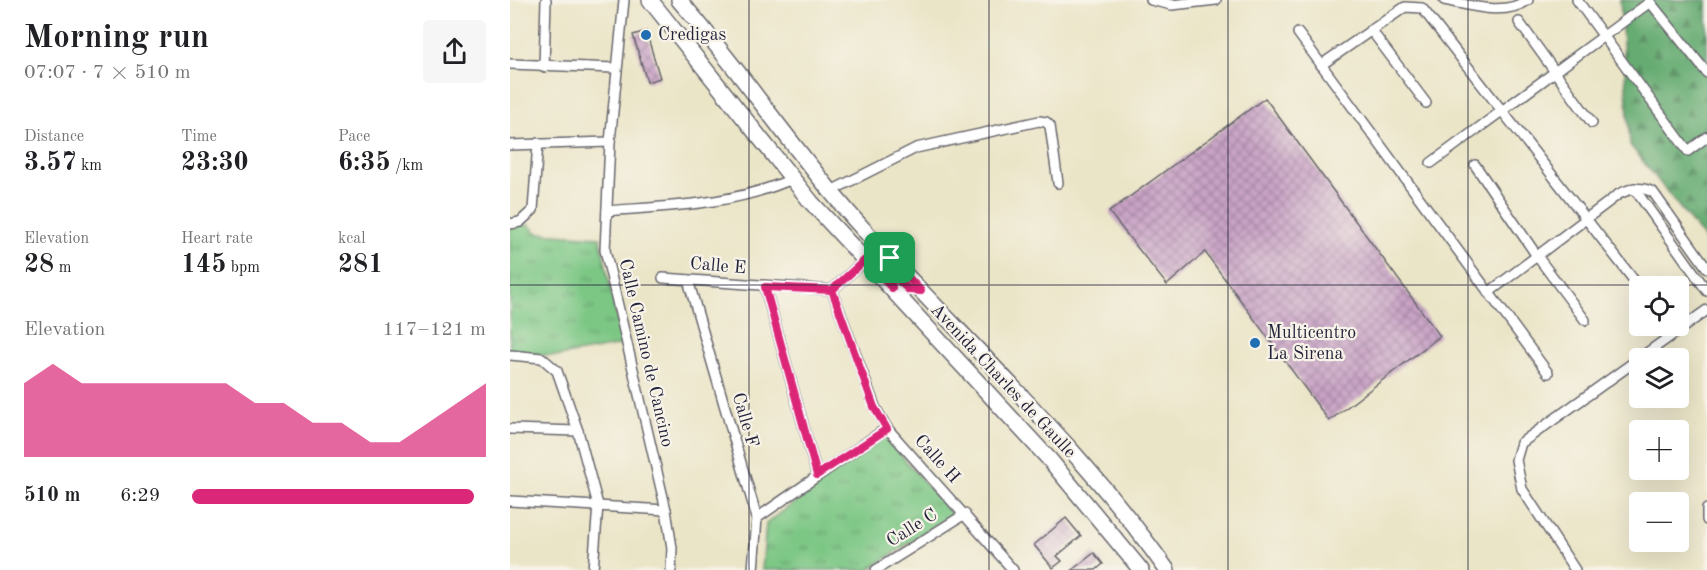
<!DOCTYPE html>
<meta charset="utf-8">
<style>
:root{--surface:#fff;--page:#f6f6f6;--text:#202124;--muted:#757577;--accent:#db2777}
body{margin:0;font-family:"Old Standard TT",serif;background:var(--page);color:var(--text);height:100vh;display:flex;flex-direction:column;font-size:22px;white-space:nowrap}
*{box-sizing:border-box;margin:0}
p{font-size:20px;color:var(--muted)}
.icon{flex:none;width:33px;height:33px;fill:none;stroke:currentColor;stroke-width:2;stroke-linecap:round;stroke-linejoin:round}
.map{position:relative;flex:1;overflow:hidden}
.side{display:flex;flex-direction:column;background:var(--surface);width:510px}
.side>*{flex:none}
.tools{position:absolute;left:1119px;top:276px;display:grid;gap:12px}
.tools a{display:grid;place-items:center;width:60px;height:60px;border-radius:6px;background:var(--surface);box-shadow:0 6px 24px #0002;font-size:30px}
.pin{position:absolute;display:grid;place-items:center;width:51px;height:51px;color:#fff;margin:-26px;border-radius:12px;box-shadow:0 3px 9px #0006}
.round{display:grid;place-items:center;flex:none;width:63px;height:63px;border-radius:6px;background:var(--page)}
.headline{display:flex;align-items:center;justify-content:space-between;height:102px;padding:0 24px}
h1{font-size:33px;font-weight:800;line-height:45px}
.figures{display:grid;grid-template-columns:repeat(3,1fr);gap:9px;height:102px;padding:6px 24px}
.figures div{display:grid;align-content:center}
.figures b{font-size:26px;font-weight:800}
.figures small{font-size:16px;font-weight:400}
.figures p{font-size:16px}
.chart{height:168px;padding:12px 24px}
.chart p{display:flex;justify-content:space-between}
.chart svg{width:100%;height:108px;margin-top:6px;fill:var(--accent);opacity:.7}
ul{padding:0 24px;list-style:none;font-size:20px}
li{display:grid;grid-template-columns:96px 72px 1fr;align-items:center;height:45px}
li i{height:15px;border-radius:8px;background:var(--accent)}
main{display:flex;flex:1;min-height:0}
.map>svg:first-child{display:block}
.forest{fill:url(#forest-firs);stroke:#446756;stroke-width:1.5}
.park{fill:url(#park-tufts);stroke:#507460;stroke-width:1.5}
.building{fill:url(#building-cross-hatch)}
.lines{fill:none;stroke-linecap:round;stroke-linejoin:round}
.street-casing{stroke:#68666c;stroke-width:12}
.primary-casing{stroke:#68666c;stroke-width:18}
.street{stroke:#fff;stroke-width:9}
.primary{stroke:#fff;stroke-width:15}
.route-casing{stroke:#fff;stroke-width:12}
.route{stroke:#db2777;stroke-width:8}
.grid{fill:none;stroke:#22223b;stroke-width:1.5;stroke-opacity:0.55}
.poi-dot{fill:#1f6fb2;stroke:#f7f3e8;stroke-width:2}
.labels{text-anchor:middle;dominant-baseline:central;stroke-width:4.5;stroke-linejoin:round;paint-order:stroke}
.poi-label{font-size:18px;fill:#22223b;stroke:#f7f3e8;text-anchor:start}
.street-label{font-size:18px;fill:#22223b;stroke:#f7f3e8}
</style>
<main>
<section class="side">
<div class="headline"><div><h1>Morning run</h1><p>07:07 · 7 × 510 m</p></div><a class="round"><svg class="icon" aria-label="share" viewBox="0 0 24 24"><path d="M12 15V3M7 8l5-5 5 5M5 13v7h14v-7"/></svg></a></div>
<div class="figures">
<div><p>Distance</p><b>3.57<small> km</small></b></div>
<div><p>Time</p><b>23:30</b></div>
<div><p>Pace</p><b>6:35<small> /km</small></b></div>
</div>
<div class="figures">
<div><p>Elevation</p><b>28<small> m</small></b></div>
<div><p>Heart rate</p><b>145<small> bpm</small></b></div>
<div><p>kcal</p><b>281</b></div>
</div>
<div class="chart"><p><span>Elevation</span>117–121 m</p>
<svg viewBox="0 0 160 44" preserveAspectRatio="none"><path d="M0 44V14L10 6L20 14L30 14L40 14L50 14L60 14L70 14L80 22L90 22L100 30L110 30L120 38L130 38L140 30L150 22L160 14V44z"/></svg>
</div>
<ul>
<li><b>510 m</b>6:29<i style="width:96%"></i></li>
</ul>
</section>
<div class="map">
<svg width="1197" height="570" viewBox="0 0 1197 570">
<defs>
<pattern id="forest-firs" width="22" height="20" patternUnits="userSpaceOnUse" patternTransform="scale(1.5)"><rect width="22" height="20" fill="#66ac72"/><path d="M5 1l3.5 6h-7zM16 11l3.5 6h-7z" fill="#548c5f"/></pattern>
<pattern id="park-tufts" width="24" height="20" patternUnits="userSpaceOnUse" patternTransform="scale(1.5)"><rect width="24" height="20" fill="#7dc785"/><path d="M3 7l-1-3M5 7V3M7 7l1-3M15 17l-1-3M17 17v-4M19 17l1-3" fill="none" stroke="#66a16e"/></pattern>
<pattern id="building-cross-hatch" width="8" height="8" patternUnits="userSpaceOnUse" patternTransform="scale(1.5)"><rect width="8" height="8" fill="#c9a3c6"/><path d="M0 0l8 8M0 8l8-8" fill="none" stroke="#a384a2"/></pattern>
</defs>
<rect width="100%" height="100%" fill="#f7f3e8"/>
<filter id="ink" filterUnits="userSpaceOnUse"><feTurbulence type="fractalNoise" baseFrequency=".0167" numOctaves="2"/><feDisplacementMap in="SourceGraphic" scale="12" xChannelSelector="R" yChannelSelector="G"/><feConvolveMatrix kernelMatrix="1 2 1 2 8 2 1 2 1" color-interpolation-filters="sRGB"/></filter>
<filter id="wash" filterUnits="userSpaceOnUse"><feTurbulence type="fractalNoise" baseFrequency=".008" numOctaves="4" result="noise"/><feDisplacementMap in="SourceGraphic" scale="24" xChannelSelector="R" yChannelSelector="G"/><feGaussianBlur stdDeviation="1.35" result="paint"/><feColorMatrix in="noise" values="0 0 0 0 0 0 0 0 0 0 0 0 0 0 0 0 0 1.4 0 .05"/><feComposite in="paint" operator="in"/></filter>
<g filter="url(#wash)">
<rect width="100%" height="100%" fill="#ebe5c8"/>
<path class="forest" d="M1110 0H1197V242L1120 145Z"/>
<g class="park">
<path d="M0 225H18L28 233 90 237 112 345 49 356 0 353Z"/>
<path d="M374 436 443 515 358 570H252L256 524Z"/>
</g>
<g id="blocks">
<g class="building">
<path d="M136 31 150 78 137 82 123 35Z"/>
<path d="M755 98 930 336 819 421 695 252 657 285 599 212Z"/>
<path d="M556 518 571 536 547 556 552 561 543 568 524 545Z"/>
<path d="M584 553 593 564 586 570H562Z"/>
</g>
</g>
</g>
<g filter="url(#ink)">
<use href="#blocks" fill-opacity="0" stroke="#68666c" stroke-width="1.5"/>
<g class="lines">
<g class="street-casing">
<g id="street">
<path d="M114 0 100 142 95 250 156 510 162 548 161 570"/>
<path d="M641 0 662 5 706 0"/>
<path d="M934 0C960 5 994 17 1018 0"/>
<path d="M1067 0 1178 151 1197 137"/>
<path d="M1140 2 1197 73"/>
<path d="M1009 22 1082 123"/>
<path d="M861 30 916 103"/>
<path d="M788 33 1038 373"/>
<path d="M0 64 105 68"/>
<path d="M811 65 895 7 912 8 1130 288"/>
<path d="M34 67 36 0"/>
<path d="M0 145 100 142"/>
<path d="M921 163 1140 2 1139 0"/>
<path d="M965 165 1027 256 1075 320"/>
<path d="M1124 188 1197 291"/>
<path d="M321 191 406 148 529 121 536 122 540 126 548 183"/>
<path d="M97 211C160 206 225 205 284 178"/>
<path d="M0 224 10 222 23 210 28 143"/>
<path d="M153 278 322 290 355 260"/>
<path d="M178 280 247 518 243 570"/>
<path d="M255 287 307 475"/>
<path d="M322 290 365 407 377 428 503 570"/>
<path d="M978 293 1109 194C1122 188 1130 186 1143 192L1197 268"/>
<path d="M0 355 32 358 47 371 68 431 88 505 83 570"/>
<path d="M0 429 68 431"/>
<path d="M0 501 156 510"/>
<path d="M1197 509V520"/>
<path d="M247 518 377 428"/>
<path d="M366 570 455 514"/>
<path d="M1065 570 1012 489 1006 460 1011 443 1197 310"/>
</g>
</g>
<g class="primary-casing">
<g id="primary">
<path d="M140 0 301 202 539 459 631 570"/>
<path d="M169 0C231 71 283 150 345 220 449 336 567 442 657 570"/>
</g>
</g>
<use href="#street" class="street"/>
<use href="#primary" class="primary"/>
</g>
</g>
<g class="lines" filter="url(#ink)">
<g class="route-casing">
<path id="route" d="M380 258 381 269 378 271 355 260 322 290 364 407 377 429 307 475 255 287 322 290 355 260 382 288 381 279 386 278 399 290 411 291 380 258"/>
</g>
<use href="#route" class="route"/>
</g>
<path class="grid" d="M239 0V570M479 0V570M718 0V570M958 0V570M0 285H1197"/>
<g class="poi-dot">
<circle cx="136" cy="35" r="6"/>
<circle cx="745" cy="343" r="6"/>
</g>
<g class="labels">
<g class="poi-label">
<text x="148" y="35">Credigas</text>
<text x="757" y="333">Multicentro<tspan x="757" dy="21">La Sirena</tspan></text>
</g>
<g class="street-label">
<text transform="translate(208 266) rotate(5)">Calle E</text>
<text transform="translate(136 353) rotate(77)">Calle Camino de Cancino</text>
<text transform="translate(493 381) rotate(47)">Avenida Charles de Gaulle</text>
<text transform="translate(235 420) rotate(74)">Calle F</text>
<text transform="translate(427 459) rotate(48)">Calle H</text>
<text transform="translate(402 528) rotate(-32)">Calle C</text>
</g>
</g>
</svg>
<div class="tools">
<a><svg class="icon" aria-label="locate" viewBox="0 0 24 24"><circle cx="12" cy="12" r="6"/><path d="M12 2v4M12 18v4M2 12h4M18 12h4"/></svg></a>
<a><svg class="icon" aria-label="layers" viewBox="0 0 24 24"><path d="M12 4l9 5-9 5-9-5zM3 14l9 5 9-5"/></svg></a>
<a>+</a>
<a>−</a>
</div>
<div class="pin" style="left:380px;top:258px;background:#1e9e55"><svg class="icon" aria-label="arrive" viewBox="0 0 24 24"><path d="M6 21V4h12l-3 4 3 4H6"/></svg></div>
</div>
</main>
